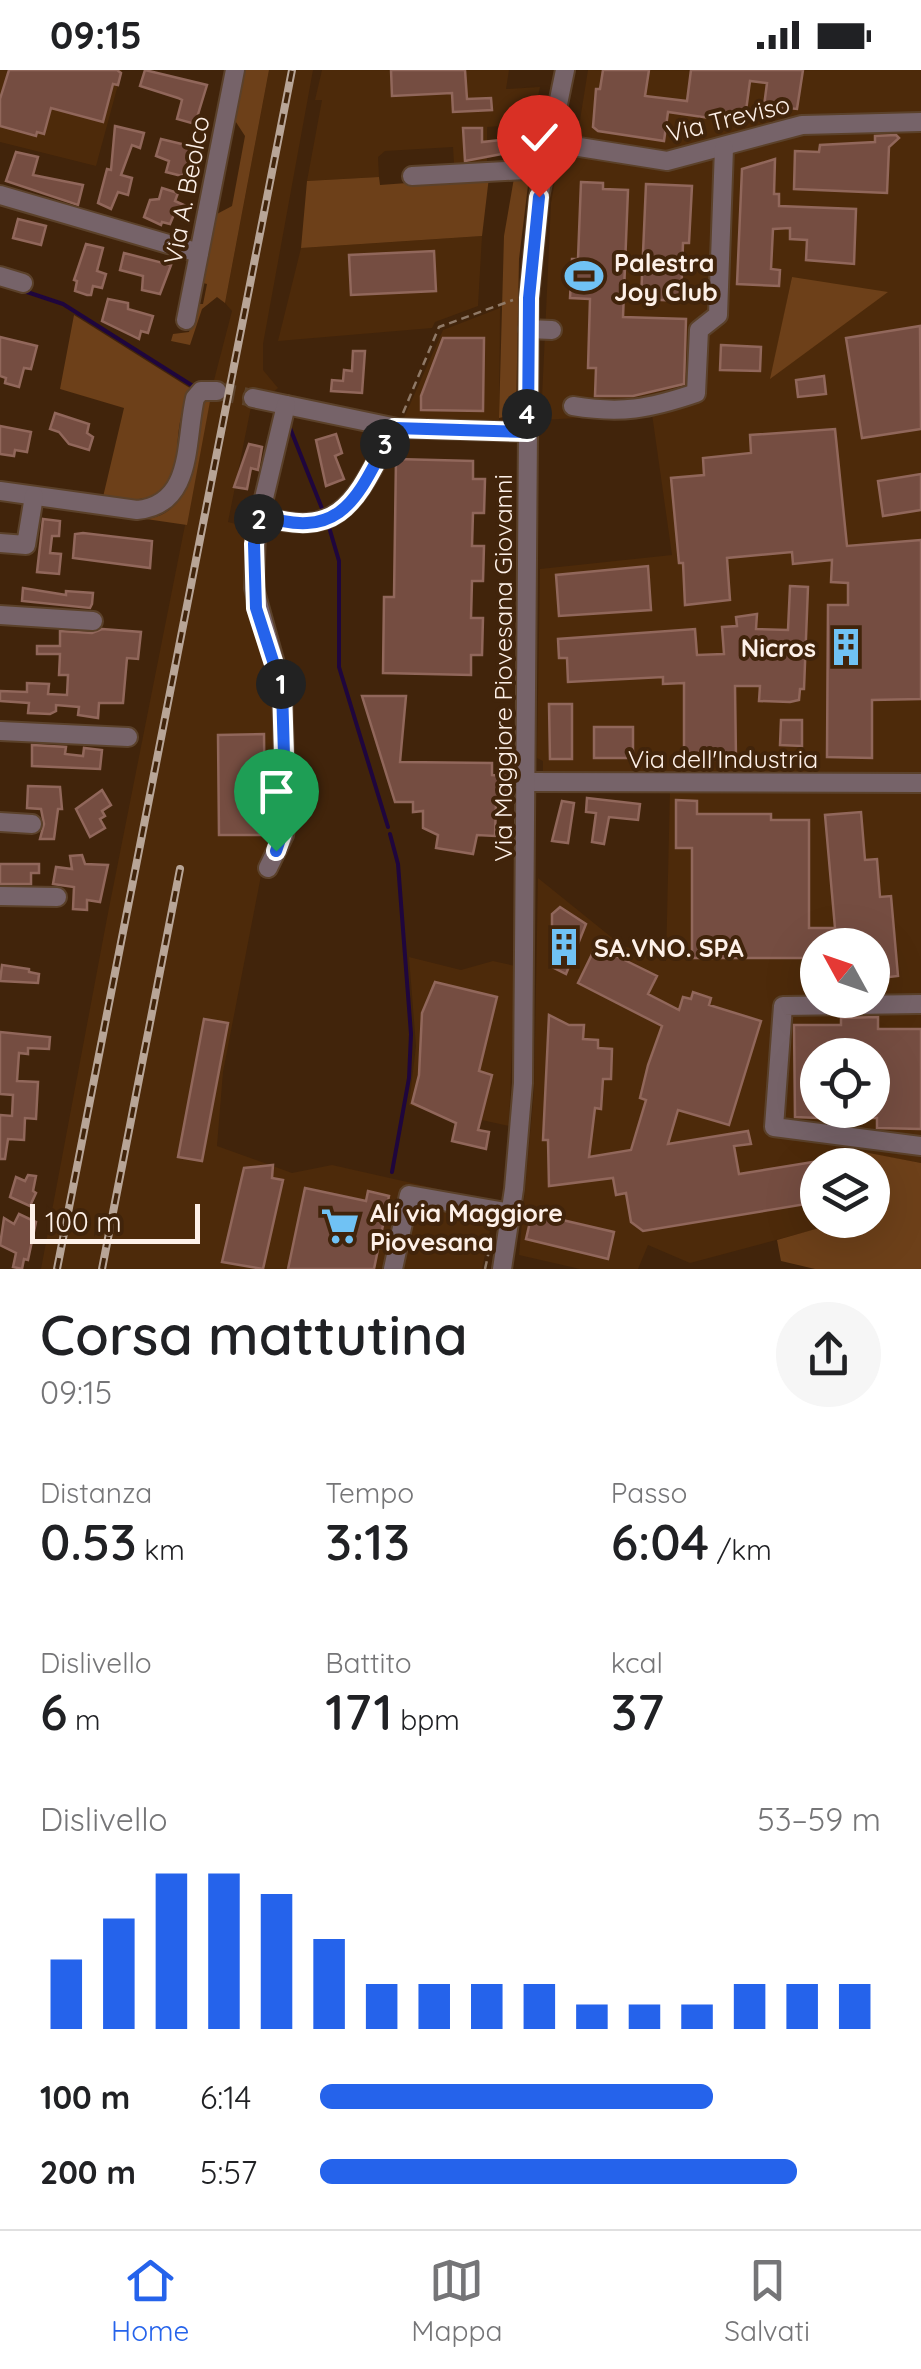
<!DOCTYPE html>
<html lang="it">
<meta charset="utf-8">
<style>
:root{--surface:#fff;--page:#f6f6f6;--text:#202124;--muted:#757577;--line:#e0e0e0;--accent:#2563eb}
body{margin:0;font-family:Quicksand,sans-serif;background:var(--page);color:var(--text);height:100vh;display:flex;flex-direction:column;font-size:38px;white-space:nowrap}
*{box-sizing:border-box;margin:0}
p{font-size:32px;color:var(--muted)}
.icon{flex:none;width:55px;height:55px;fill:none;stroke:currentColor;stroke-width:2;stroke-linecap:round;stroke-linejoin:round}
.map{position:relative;height:1199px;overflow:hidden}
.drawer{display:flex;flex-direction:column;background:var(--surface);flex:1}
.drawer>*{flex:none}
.needle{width:65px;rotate:310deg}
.buttons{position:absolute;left:800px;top:858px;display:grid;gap:20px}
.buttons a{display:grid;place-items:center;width:90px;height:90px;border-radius:50%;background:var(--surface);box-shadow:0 10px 40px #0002;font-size:50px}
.scale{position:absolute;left:30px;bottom:25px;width:170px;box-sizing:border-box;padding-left:10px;border:5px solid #fdf0e8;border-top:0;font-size:28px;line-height:35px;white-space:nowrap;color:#fdf0e8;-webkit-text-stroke:8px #41240b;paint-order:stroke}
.pin{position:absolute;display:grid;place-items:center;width:85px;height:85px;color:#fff;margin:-102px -42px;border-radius:50% 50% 50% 0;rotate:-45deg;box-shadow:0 0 10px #0007}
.pin .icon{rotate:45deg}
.km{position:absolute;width:50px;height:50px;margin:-25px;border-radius:50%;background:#222;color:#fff;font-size:28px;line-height:50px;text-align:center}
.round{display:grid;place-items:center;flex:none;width:105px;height:105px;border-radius:52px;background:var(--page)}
.overview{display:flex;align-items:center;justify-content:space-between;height:170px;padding:0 40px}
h1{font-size:55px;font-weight:600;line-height:75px}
.figures{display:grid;grid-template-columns:repeat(3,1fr);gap:15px;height:170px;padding:10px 40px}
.figures div{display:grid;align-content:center}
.figures b{font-size:50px;font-weight:600}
.figures small{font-size:28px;font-weight:400}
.figures p{font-size:28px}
.chart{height:280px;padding:20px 40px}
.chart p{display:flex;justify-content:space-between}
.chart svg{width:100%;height:180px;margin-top:10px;stroke:var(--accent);stroke-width:6}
ul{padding:0 40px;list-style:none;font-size:32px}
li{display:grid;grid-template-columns:160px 120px 1fr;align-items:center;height:75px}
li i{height:25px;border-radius:12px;background:var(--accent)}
.status{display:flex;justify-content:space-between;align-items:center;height:70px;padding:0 50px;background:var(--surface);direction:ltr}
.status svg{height:28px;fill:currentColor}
.menu{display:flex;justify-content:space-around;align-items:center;height:140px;border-top:2px solid var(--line);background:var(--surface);font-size:28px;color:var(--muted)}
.menu a{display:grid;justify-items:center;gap:5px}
.menu .active{color:var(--accent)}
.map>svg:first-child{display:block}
.built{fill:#4d2a0a;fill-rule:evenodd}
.green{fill:#6d4019}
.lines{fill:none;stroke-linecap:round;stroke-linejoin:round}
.stream{stroke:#1f063d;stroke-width:4}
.building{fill:#754d41;stroke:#91675b;stroke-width:2.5}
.minor-tunnel{stroke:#5d432c;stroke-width:18;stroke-dasharray:18 9;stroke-linecap:butt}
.minor-casing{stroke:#5b412a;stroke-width:22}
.path{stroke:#8f7967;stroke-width:2.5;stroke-dasharray:8 5;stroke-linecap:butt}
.minor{stroke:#766369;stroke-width:18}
.rail-casing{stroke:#b8a597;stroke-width:8}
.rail{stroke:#41240b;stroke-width:4;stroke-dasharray:11;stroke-linecap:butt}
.route-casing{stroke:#fff;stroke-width:20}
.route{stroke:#2563eb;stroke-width:12}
.labels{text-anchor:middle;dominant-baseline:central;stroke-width:8;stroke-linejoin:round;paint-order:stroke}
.street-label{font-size:25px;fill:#fdf0e8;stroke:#41240b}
.poi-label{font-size:25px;font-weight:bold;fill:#fdf0e8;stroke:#41240b;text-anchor:start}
</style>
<div class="status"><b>09:15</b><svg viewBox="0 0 49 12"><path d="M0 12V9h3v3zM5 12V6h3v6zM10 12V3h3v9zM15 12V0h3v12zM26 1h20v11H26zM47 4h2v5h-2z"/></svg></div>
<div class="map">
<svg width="921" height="1199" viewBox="0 0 921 1199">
<rect width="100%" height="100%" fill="#41240b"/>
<g class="built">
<path d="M0 0H122L96 96 0 72Z"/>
<path d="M269 0H313L263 274V300L278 318 272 323 254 322 228 452 252 458 246 542 254 544 277 616 282 754 264 790 223 1002 217 1076 292 1103 332 1095 496 1132 482 1199H41L108 843 213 314 232 241 225 233Z"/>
<path d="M322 0H509L506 19 540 17 532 54 487 57V94H454L453 77 385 81 378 87 379 107 307 111 322 30H315Z"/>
<path d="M588 0H921V705H543V691L537 688 540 499 672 485 652 344 541 350 551 133 558 94 569 84 572 71 567 61 580 50ZM792 207 818 272 771 308Z"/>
<path d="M482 166 478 236 435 252 432 258 278 271 301 178Z"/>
<path d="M500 238 499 353 403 350 443 260Z"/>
<path d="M670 719 921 721V1093L843 1079 844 1095H818V1150L847 1151 690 1193 648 1175 638 1199H580L519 1185 534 1021 538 808 621 875 666 891ZM818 875H872V930H818ZM818 985H872V1040H818Z"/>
<path d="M409 887 461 900 493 891 515 896 509 1056 468 1047 455 1052 447 1050V1046L409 1035 416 976Z"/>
</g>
<g class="green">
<path d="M241 0H269L225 233 217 227 202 239 190 275 171 271 173 264 189 262 197 234H203L207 214 199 212 215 145 232 136 245 66 232 46Z"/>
<path d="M379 107 380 115 489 107 482 166 301 178 307 111Z"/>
<path d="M529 107 519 189 516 344 499 348 504 166 514 108Z"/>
<path d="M792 207 888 222 770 309Z"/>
<path d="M74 245 193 320C156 373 212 443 103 427L124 338 60 319Z"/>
<path d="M211 326 187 455 146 449C198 443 196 372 202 333Z"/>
<path d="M843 1078 921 1093V1199H815L781 1191 777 1170 847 1150H872V1095H844Z"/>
</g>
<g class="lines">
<g class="stream">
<path d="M24 221 63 234 193 316"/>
<path d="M290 358 323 441"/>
<path d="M329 457 339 491V597L388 757"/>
<path d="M390 764 398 794 411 964 409 1008 392 1102"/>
</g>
</g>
<g class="building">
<path d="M9 0H117L121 3 118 15 113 14 103 52 51 38 44 64 37 62 36 66 0 56V29Z"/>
<path d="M145 0 207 15 195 54 177 49 182 30 178 28 140 16Z"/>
<path d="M391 0H465L467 29 491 28 492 40 453 42 452 23 392 26Z"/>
<path d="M603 0H649L645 26 687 31 691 0H803L797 39 777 37 776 45 763 44 767 13 750 11 745 48 730 46 729 54 717 52V49L668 42 664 71 598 61 593 57 596 19H600Z"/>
<path d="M115 56 144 63 140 78 132 75 121 105 132 108 128 125 118 122 111 139 98 133 107 99 111 100Z"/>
<path d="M463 58H482V72L519 68 521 88H507V83L465 91Z"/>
<path d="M896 65 899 68 889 77 887 123 794 119 795 81 819 82 820 75 875 72V66Z"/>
<path d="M161 69 190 76 187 98 182 106 166 102 169 91 156 86Z"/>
<path d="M16 82 38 87 33 105 83 115 78 135 6 111Z"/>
<path d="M775 89 774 124H779V136L856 139 854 194 806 190 807 170 790 169V158L773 159 771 199 780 200 779 216 737 214 742 99Z"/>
<path d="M581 112 603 113V119L628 120 623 247 686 249 684 314 633 326H595L596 298H588L590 229 570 228 572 189H578Z"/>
<path d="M646 114 692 116 689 173H683L681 231 641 229Z"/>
<path d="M162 118 178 123 175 131 186 136 183 145 175 142 170 154 162 152 161 155 144 147 150 130 159 129Z"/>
<path d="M18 149 46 156 41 175 13 168Z"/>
<path d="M86 174 103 178 97 201 106 204 102 218 93 216 91 225H87L75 221 77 211 74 210Z"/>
<path d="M434 181 436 221 351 225 349 185Z"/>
<path d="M124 183 171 195 160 224 142 220 143 206 120 200Z"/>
<path d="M108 229 128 233V239L153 246 148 263 141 261 139 269 102 251Z"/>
<path d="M920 256 921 359 862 368 846 268Z"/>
<path d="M0 267 37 276 31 299 24 298 19 317 5 313 6 308 0 306Z"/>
<path d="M443 268H484L483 341 421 340V326Z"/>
<path d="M721 275 761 277 760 301 720 300Z"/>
<path d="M353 281H365L362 323 331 321 332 310 343 311 344 300 352 301Z"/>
<path d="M824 306 826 324 798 327 796 310Z"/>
<path d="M55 343 89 354 87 363 93 367 89 380 69 374 59 362 50 359Z"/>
<path d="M0 356 31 362 27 382 15 380 14 386 0 384Z"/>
<path d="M835 359 847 476 921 470V629L872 630V688L827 687 828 535H848V513L831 512 832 490 793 494 792 482 727 488 730 530 685 535 683 493H679L671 408 704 405 703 388 751 383 750 365Z"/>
<path d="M336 364 342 383 335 386 344 409 326 416 316 370Z"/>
<path d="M249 374 262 377 258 400 251 398 247 419 234 417Z"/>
<path d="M396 389 473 391V409H485L484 443H473L472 476H484L483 511H472L471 548H483L482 585H471V605L383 603 384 527H394Z"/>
<path d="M921 404V440L883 446 878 411Z"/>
<path d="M43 449 60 451 59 466H52L50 483 61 484 59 504 37 502Z"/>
<path d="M83 463 152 471 150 498 73 488 75 464Z"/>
<path d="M648 496 651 540 559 546 556 505Z"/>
<path d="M790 516 808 517 804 619H800L799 630 790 632 759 631 760 616H735L736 690H705V693L684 690V613L663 614V607L568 612 567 588H559L558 569 695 559 697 585 724 584 722 557 737 556 736 547 757 544 756 559 788 560Z"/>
<path d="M23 518 66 525V521L93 523 92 534 90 538 22 531Z"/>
<path d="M102 559 141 562 138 589 127 588 123 633H99L98 648 78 645 79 637 56 635V641L50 644 28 643 29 633 0 631V621L27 622V613L49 614 48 624 67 625 68 605H59L60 584H37V576H60V561L92 563Z"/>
<path d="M362 626H406L400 692 492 693V705L506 706 507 733H496L495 766 477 765 473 784 436 778 438 765 423 758V741L413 742V732H395Z"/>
<path d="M549 634H572V689H550Z"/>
<path d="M781 650H802V676L780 675Z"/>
<rect x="594" y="657" width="39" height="31"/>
<path d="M264 664 265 765H219L218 665Z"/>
<path d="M32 675 66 677 65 684 83 686 84 678 102 680 100 699 32 696Z"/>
<path d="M28 716 60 717 62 739H58L54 769H40L44 754 41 739 27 738Z"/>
<path d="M102 720 111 735 102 741 105 746 100 749 105 758 90 767 76 739Z"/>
<path d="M587 728 640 734 638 750 609 747 604 774 592 772 596 743 586 742Z"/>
<path d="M676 730 697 731V744H771V750H809V858H835L825 745 861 742 865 790 877 789 880 827 891 826 898 906 872 909V875H818V888H692V778H676Z"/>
<path d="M562 731 574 733 568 773 552 771Z"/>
<path d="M82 785 85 794 108 795 100 832 87 830V840L73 839 74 817 53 814 56 797 72 799 70 786Z"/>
<path d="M0 794H39V803H31V814H0Z"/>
<path d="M560 837 586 854 566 904 552 897V844Z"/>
<path d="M596 876 657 906 648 924 679 940 683 927 691 929 693 922 711 928 709 935 761 951 729 1055 678 1040 668 1074 748 1061 751 1074 734 1076 739 1104 813 1092 818 1132 643 1161 631 1152 626 1123 616 1125 613 1108 549 1116 548 1070H543L549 945 569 955H584L583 969 598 970V978L612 979 611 1009H603L601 1039 595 1038 589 1087 631 1080 646 1030 640 1028 648 995 662 956 578 913Z"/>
<path d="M2 895 29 899V902L39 904 38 913 0 911Z"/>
<path d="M435 912 497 927 479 1001 492 1005 478 1060 489 1062 486 1079 452 1071 456 1053 412 1033 419 1005 422 943Z"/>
<path d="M878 947V959H921V1059L877 1058V1048H872V985H818V1048L795 1047 794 955H841V948Z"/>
<path d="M204 949 228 953 202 1091 178 1087Z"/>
<path d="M0 962 50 967 49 979 28 978V984L19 983 17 1011 38 1012 36 1049 25 1048 24 1070 8 1069 5 1089H0V1045L12 1046 13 1025 0 1024Z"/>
<path d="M273 1095 272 1108 283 1110 263 1199 222 1192 244 1098Z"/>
<path d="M28 1105 36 1106 33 1121 36 1123 30 1136 10 1127 16 1107 25 1111Z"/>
<path d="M305 1118 366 1131 368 1121 389 1126 374 1199H288Z"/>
<path d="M532 1143 614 1162 608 1189 526 1169Z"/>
<path d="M19 1144 36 1152 28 1190 24 1189 22 1199 13 1197 16 1183 0 1175 4 1148 14 1154Z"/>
</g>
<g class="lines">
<path class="minor-tunnel" d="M217 321 253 328"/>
<g class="minor-casing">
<g id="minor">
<path d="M548 72 667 91 802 55 921 52"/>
<path d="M412 106 543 99"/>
<path d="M0 125 199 183"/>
<path d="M0 206 23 213"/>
<path d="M186 250 235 0"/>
<path d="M528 259 552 260"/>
<path d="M253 328 397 358 527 362"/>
<path d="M573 336C621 344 649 339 696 323L699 260 718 245 724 78"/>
<path d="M0 421 137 440C194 435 185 370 195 328L201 321H217"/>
<path d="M260 445C346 474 359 420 395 358"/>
<path d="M0 473 26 475 34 426"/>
<path d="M0 545 93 551"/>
<path d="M0 661 128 667"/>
<path d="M526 712 921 713"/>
<path d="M0 752 32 754"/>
<path d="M268 798 284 765 286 752 282 619 254 518 256 462 286 335"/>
<path d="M0 826 57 827"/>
<path d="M921 934 783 936 774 1057 921 1076"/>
<path d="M393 1199 409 1125 510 1143"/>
<path d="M502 1199 514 1119 523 1013 529 228 539 127 565 0"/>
</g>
</g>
<g class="path">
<path d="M403 343 439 257 513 230"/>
<path d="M485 1199 489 1181"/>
</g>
<use href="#minor" class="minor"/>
<g class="rail-casing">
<g id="rail">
<path d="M57 1199 292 0"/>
<path d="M102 1199 180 799"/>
</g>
</g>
<use href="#rail" class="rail"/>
</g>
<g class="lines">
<g class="route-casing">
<path id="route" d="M276 781 286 752 282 619 256 538 254 474 260 445C347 474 359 421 394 358L528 362 529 228 539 127"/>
</g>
<use href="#route" class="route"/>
</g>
<defs>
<g id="stadium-bare" transform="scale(3)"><path d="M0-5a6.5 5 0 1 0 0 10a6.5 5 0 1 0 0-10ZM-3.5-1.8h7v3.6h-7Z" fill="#70c2f4" stroke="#41240b" stroke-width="2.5" paint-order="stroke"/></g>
<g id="building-bare" transform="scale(3)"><path d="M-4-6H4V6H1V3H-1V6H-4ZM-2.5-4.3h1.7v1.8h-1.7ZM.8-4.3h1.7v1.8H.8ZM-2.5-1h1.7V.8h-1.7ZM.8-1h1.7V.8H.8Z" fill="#70c2f4" stroke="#41240b" stroke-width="2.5" paint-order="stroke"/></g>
<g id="supermarket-bare" transform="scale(3)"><path d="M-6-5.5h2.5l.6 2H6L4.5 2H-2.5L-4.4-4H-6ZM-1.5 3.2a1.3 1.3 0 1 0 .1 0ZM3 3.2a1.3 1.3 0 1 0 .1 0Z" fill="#70c2f4" stroke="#41240b" stroke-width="2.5" paint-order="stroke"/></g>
</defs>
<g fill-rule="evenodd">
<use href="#stadium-bare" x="584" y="206"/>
<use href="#building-bare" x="846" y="577"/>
<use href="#building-bare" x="564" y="877"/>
<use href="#supermarket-bare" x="340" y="1156"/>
</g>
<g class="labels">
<g class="street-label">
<text transform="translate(728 48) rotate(-14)">Via Treviso</text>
<text transform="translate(186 120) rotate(-79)">Via A. Beolco</text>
<text transform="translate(502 598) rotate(-90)">Via Maggiore Piovesana Giovanni</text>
<text x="723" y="688">Via dell'Industria</text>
</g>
<g class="poi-label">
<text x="614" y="192">Palestra<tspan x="614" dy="29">Joy Club</tspan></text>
<text x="816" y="577" text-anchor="end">Nicros</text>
<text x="594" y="877">SA.VNO. SPA</text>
<text x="370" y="1142">Alí via Maggiore<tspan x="370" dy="29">Piovesana</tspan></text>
</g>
</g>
</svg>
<div class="buttons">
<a><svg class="needle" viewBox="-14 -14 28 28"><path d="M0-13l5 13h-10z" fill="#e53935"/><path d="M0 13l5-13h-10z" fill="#757577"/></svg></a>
<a><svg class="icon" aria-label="locate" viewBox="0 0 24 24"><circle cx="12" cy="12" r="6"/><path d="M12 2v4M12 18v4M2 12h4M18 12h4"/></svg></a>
<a><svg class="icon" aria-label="layers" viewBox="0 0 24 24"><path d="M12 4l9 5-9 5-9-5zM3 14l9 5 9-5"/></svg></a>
</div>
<div class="scale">100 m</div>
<div class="pin" style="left:276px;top:781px;background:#1e9e55"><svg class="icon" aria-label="arrive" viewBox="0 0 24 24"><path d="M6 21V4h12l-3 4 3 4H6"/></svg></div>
<div class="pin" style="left:539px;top:127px;background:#d93025"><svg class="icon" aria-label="check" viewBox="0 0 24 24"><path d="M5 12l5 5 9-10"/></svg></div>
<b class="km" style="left:281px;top:614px">1</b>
<b class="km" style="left:259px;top:449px">2</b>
<b class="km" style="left:385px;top:374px">3</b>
<b class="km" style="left:527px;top:344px">4</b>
</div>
<section class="drawer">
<div class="overview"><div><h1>Corsa mattutina</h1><p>09:15</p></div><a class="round"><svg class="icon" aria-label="share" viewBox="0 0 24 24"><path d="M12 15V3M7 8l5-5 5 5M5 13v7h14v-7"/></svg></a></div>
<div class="figures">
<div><p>Distanza</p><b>0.53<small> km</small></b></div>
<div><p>Tempo</p><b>3:13</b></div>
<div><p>Passo</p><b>6:04<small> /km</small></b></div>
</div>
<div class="figures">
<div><p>Dislivello</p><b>6<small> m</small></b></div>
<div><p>Battito</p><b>171<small> bpm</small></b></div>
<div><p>kcal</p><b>37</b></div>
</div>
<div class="chart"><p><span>Dislivello</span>53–59 m</p>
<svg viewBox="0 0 160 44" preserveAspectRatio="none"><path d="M5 44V27M15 44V17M25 44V6M35 44V6M45 44V11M55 44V22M65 44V33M75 44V33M85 44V33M95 44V33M105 44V38M115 44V38M125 44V38M135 44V33M145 44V33M155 44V33"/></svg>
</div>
<ul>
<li><b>100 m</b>6:14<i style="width:70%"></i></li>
<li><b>200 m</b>5:57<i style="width:85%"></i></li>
</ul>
</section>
<nav class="menu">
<a class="active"><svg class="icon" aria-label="home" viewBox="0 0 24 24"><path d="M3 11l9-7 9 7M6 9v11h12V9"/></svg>Home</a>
<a><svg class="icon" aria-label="map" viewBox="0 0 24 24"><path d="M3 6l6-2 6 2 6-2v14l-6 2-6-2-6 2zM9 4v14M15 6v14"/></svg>Mappa</a>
<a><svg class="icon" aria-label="saved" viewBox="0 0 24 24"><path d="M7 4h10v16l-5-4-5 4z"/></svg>Salvati</a>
</nav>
